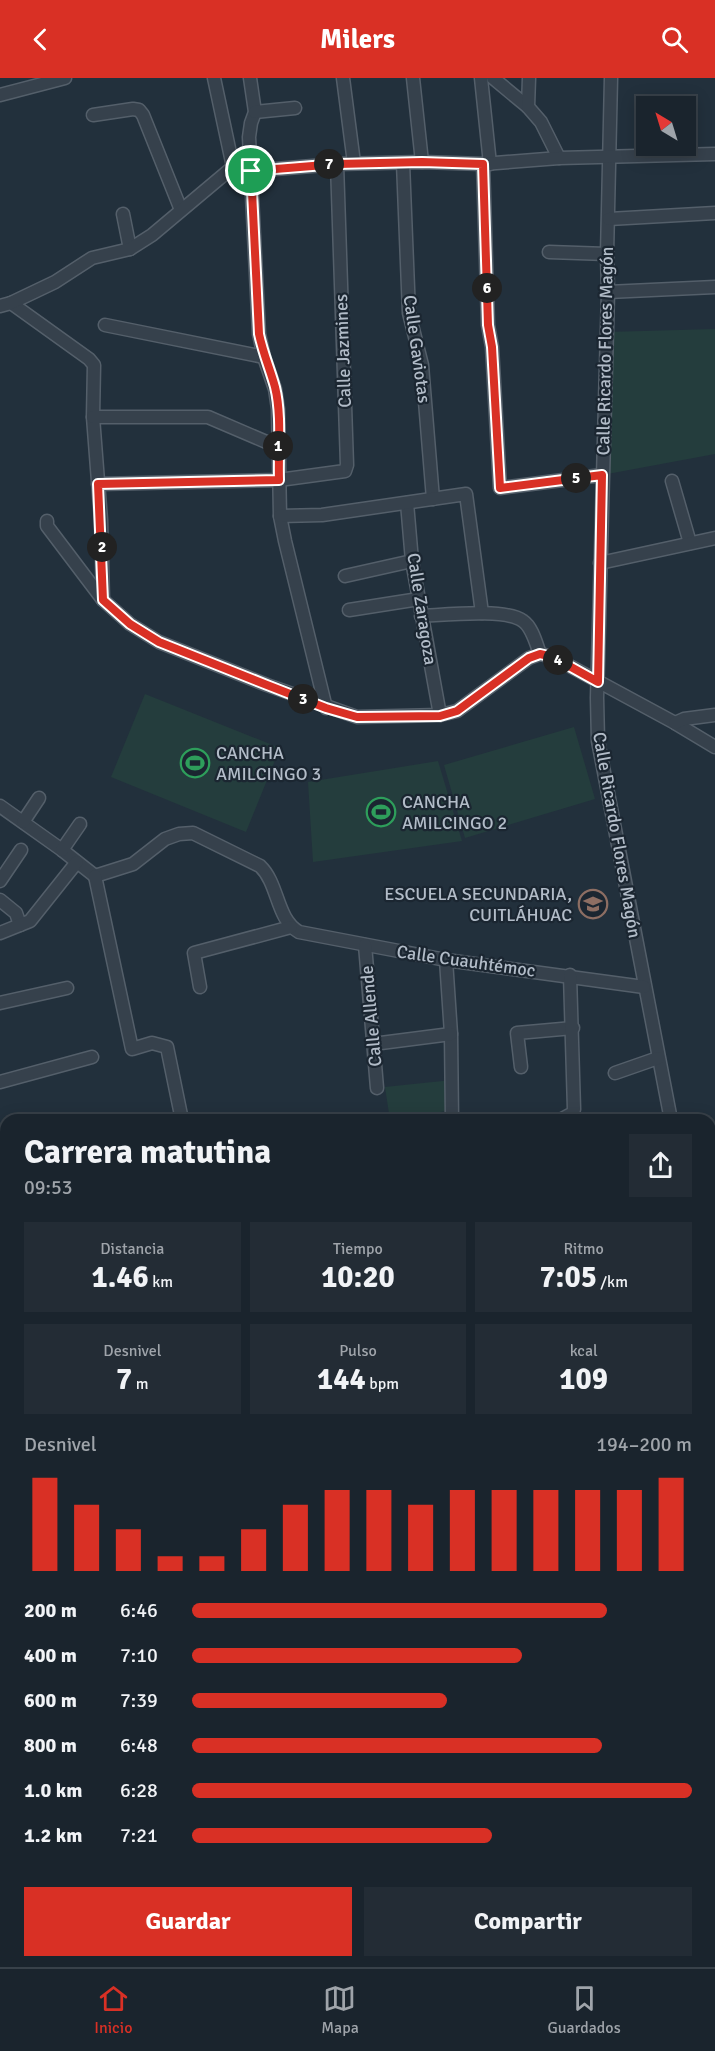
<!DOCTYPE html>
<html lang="es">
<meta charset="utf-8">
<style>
:root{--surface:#1a242d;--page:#232c35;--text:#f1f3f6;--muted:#9fa4aa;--line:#384149;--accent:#d93025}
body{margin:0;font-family:Signika,sans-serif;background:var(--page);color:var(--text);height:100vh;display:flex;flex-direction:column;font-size:22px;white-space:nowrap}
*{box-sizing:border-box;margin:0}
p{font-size:20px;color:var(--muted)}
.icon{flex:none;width:33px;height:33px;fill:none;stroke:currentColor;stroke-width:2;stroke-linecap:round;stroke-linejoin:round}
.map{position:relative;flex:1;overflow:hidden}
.details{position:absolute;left:0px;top:1036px;width:716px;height:854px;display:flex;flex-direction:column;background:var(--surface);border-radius:18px 18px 0 0;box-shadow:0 3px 15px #0003,0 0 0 2px var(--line)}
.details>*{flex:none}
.needle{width:39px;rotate:322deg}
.buttons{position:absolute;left:636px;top:18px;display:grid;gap:12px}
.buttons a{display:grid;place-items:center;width:60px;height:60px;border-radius:0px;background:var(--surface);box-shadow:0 3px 15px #0003,0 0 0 2px var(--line);font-size:30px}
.pin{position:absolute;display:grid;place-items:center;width:51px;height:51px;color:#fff;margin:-26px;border:3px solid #fff;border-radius:50%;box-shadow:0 2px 6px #0007}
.km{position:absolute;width:30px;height:30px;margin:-15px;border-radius:50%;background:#222;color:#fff;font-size:16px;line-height:30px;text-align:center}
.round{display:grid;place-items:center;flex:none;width:63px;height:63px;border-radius:0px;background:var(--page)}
.headline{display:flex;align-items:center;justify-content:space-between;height:102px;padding:0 24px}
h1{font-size:33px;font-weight:700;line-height:45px}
.stats{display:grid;grid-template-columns:repeat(3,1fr);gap:9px;height:102px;padding:6px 24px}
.stats div{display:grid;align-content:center;border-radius:0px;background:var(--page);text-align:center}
.stats b{font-size:30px;font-weight:700}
.stats small{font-size:16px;font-weight:400}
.stats p{font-size:16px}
.chart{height:168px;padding:12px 24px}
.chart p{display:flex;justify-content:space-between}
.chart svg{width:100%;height:108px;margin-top:6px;stroke:var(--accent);stroke-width:6}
.action{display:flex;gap:12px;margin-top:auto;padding:12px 24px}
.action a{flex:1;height:69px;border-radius:0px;background:var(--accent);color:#fff;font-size:24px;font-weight:700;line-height:69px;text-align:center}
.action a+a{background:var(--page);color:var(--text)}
ul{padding:0 24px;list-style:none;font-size:20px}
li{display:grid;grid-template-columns:96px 72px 1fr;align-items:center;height:45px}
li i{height:15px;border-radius:8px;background:var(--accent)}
header{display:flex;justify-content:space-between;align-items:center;height:78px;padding:0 24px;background:var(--accent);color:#fff;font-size:27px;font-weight:700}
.tab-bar{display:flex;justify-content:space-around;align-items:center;height:84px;border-top:2px solid var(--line);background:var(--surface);font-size:16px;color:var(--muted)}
.tab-bar a{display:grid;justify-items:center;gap:3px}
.tab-bar .active{color:var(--accent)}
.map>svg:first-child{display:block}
.green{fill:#243d3d}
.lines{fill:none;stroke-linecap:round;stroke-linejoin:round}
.minor-casing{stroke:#545f6a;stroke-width:15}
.minor{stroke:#36414c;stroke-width:12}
.route-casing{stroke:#fff;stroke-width:12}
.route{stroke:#d93025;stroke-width:8}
.labels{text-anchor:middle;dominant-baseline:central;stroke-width:4.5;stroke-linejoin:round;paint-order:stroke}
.street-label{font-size:18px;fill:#b2bcc8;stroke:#1b2631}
.poi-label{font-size:18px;fill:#b2bcc8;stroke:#1b2631;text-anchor:start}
</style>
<header><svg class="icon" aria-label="back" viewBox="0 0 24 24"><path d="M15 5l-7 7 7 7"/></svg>Milers<svg class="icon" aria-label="search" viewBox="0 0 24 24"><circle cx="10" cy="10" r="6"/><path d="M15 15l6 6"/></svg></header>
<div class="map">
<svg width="715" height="1889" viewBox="0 0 715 1889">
<rect width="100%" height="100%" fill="#22303c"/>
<g class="green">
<path d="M715 251V376L602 397 607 254Z"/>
<path d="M145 616 280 670 246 754 111 699Z"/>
<path d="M574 649 595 721 465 760 444 687Z"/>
<path d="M438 683 462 763 313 784 308 704Z"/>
<path d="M452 1002 453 1032 390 1042 385 1009Z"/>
<path d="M0 1529 6 1538V1856L0 1858Z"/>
<path d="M98 1884H202L207 1889H103Z"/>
</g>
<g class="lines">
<g class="minor-casing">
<g id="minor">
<path d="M214 0 233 89"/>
<path d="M250 0 255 34 251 45 249 59 259 256 264 279 275 311 278 331 280 438 285 463 326 630"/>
<path d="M343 0 354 85"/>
<path d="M413 0 422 84"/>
<path d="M481 0 490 86"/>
<path d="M493 0 528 29"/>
<path d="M529 0 528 29 541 44 559 80"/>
<path d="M611 0 607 176 608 214 597 620 598 663 671 1042"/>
<path d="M0 17 65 0"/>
<path d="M255 34 295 30"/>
<path d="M93 37 133 31 139 32 143 37 181 132"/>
<path d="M403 85 409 235 422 287 433 421"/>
<path d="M483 86 488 247 492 269 500 410 602 397"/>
<path d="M233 89 251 93 337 86 422 84 483 86 559 80 715 76"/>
<path d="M123 136 130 171"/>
<path d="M609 141 715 135"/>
<path d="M549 174 607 176"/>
<path d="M608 214 715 209"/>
<path d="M11 225 89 281 94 287 93 339 101 442 103 522"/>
<path d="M0 228 11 225 55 204 92 180 130 171 152 157 233 89"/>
<path d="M105 247 264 279"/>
<path d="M93 339H208L278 369"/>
<path d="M672 403 690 465"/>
<path d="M98 406 279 402 345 393 347 387 337 86"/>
<path d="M407 425 412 483 440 637"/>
<path d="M280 438 322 437 466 416 482 535"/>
<path d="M47 443V448L103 522 130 546 159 564 267 607 357 639 440 637 457 633 529 580 540 576 553 579 675 645 715 669"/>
<path d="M600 485 715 460"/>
<path d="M345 498 412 483"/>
<path d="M349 532 419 521"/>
<path d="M421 538C444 537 506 530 523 543 532 549 536 565 540 576"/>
<path d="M675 645 684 641 715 637"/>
<path d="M0 728 62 772 95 798"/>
<path d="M23 744 39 720"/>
<path d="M62 772 80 746"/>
<path d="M95 798 133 786 165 761 179 756 193 755 260 788C279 806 276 841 299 854L446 882 644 909"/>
<path d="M95 798 132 971 152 965 167 969 182 1042"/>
<path d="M0 803 21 772"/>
<path d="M0 822 16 835 20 847"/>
<path d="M0 855 30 843 77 784"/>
<path d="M365 867 377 1010"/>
<path d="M446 882 451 956 452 1042"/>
<path d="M200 909 194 875 291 849"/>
<path d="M0 925 67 910"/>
<path d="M373 966 451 956"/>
<path d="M521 989 517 955 573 950"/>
<path d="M615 995 658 980"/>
<path d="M0 1004 92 979"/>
<path d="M560 1042 573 1035 574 1031 570 897"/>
<path d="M710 1092 715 1090"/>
<path d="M0 1206 6 1236"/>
<path d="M710 1271H715"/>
<path d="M710 1304 715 1349"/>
<path d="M710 1497 715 1496"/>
<path d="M0 1584 6 1579"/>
<path d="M710 1592 715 1591"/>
<path d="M710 1771 715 1770"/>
<path d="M710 1854H715"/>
<path d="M237 1884 239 1889"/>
<path d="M402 1884 403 1889"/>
<path d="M545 1884 546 1889"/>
</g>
</g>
<use href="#minor" class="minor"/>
</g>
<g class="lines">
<g class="route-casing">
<path id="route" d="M422 84 483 86 488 247 492 269 500 410 602 397 598 604 553 579 540 576 529 580 457 633 440 638 357 639 326 630 267 607 159 564 130 546 103 522 98 406 279 402C278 374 282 337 275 309 270 291 263 275 259 256L251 93 337 86Z"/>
</g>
<use href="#route" class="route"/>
</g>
<defs>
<g id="stadium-ring" transform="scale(1.5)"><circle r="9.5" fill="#1b2631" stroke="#2e9e5b" stroke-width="1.5"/><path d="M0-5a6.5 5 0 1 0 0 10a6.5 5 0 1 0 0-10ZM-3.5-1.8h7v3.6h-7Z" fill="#2e9e5b"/></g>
<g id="school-ring" transform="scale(1.5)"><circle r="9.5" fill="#1b2631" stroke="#8d6e63" stroke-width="1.5"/><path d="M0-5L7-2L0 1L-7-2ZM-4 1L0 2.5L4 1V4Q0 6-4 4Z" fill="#8d6e63"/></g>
</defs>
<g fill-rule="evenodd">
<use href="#stadium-ring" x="195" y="685"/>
<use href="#stadium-ring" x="381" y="734"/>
<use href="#school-ring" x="593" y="826"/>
</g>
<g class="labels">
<g class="street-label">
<text transform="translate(417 271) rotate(82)">Calle Gaviotas</text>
<text transform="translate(343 273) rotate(-92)">Calle Jazmines</text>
<text transform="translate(605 273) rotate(-89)">Calle Ricardo Flores Magón</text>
<text transform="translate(422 531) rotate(81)">Calle Zaragoza</text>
<text transform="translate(617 757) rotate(80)">Calle Ricardo Flores Magón</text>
<text transform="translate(466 883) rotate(8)">Calle Cuauhtémoc</text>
<text transform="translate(371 938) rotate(-95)">Calle Allende</text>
</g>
<g class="poi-label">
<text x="216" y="675">CANCHA<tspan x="216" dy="21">AMILCINGO 3</tspan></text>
<text x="402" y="724">CANCHA<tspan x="402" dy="21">AMILCINGO 2</tspan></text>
<text x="572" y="816" text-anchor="end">ESCUELA SECUNDARIA,<tspan x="572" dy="21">CUITLÁHUAC</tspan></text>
</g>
</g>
</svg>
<div class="buttons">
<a><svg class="needle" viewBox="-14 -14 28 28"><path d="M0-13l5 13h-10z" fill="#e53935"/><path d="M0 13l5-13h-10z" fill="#9fa4aa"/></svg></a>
</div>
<div class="pin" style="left:251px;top:93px;background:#1e9e55"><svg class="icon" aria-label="arrive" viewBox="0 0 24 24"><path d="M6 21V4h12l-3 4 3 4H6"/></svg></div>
<b class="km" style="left:278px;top:368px">1</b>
<b class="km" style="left:102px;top:469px">2</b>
<b class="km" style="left:303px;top:621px">3</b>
<b class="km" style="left:558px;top:582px">4</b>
<b class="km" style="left:576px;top:400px">5</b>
<b class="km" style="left:487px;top:210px">6</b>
<b class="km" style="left:329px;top:86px">7</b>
<section class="details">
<div class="headline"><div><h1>Carrera matutina</h1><p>09:53</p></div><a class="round"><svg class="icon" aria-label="share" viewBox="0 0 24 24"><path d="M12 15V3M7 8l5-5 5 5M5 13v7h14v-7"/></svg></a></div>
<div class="stats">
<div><p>Distancia</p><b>1.46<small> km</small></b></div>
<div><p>Tiempo</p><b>10:20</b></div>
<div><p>Ritmo</p><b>7:05<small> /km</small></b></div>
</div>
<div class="stats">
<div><p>Desnivel</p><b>7<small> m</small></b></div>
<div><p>Pulso</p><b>144<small> bpm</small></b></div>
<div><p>kcal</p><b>109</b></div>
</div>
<div class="chart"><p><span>Desnivel</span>194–200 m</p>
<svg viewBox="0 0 160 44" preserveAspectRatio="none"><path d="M5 44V6M15 44V17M25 44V27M35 44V38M45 44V38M55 44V27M65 44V17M75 44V11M85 44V11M95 44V17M105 44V11M115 44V11M125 44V11M135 44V11M145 44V11M155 44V6"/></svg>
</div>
<ul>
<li><b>200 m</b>6:46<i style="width:83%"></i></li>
<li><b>400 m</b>7:10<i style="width:66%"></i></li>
<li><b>600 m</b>7:39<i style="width:51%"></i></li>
<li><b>800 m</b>6:48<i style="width:82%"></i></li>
<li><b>1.0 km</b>6:28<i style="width:100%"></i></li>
<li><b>1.2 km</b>7:21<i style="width:60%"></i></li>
</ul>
<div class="action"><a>Guardar</a><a>Compartir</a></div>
</section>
</div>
<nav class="tab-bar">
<a class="active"><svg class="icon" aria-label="home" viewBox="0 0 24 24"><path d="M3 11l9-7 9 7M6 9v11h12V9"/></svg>Inicio</a>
<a><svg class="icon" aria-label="map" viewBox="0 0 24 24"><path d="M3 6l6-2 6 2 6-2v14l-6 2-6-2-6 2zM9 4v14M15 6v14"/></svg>Mapa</a>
<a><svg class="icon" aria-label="saved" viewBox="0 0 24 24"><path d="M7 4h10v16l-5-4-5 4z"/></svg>Guardados</a>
</nav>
